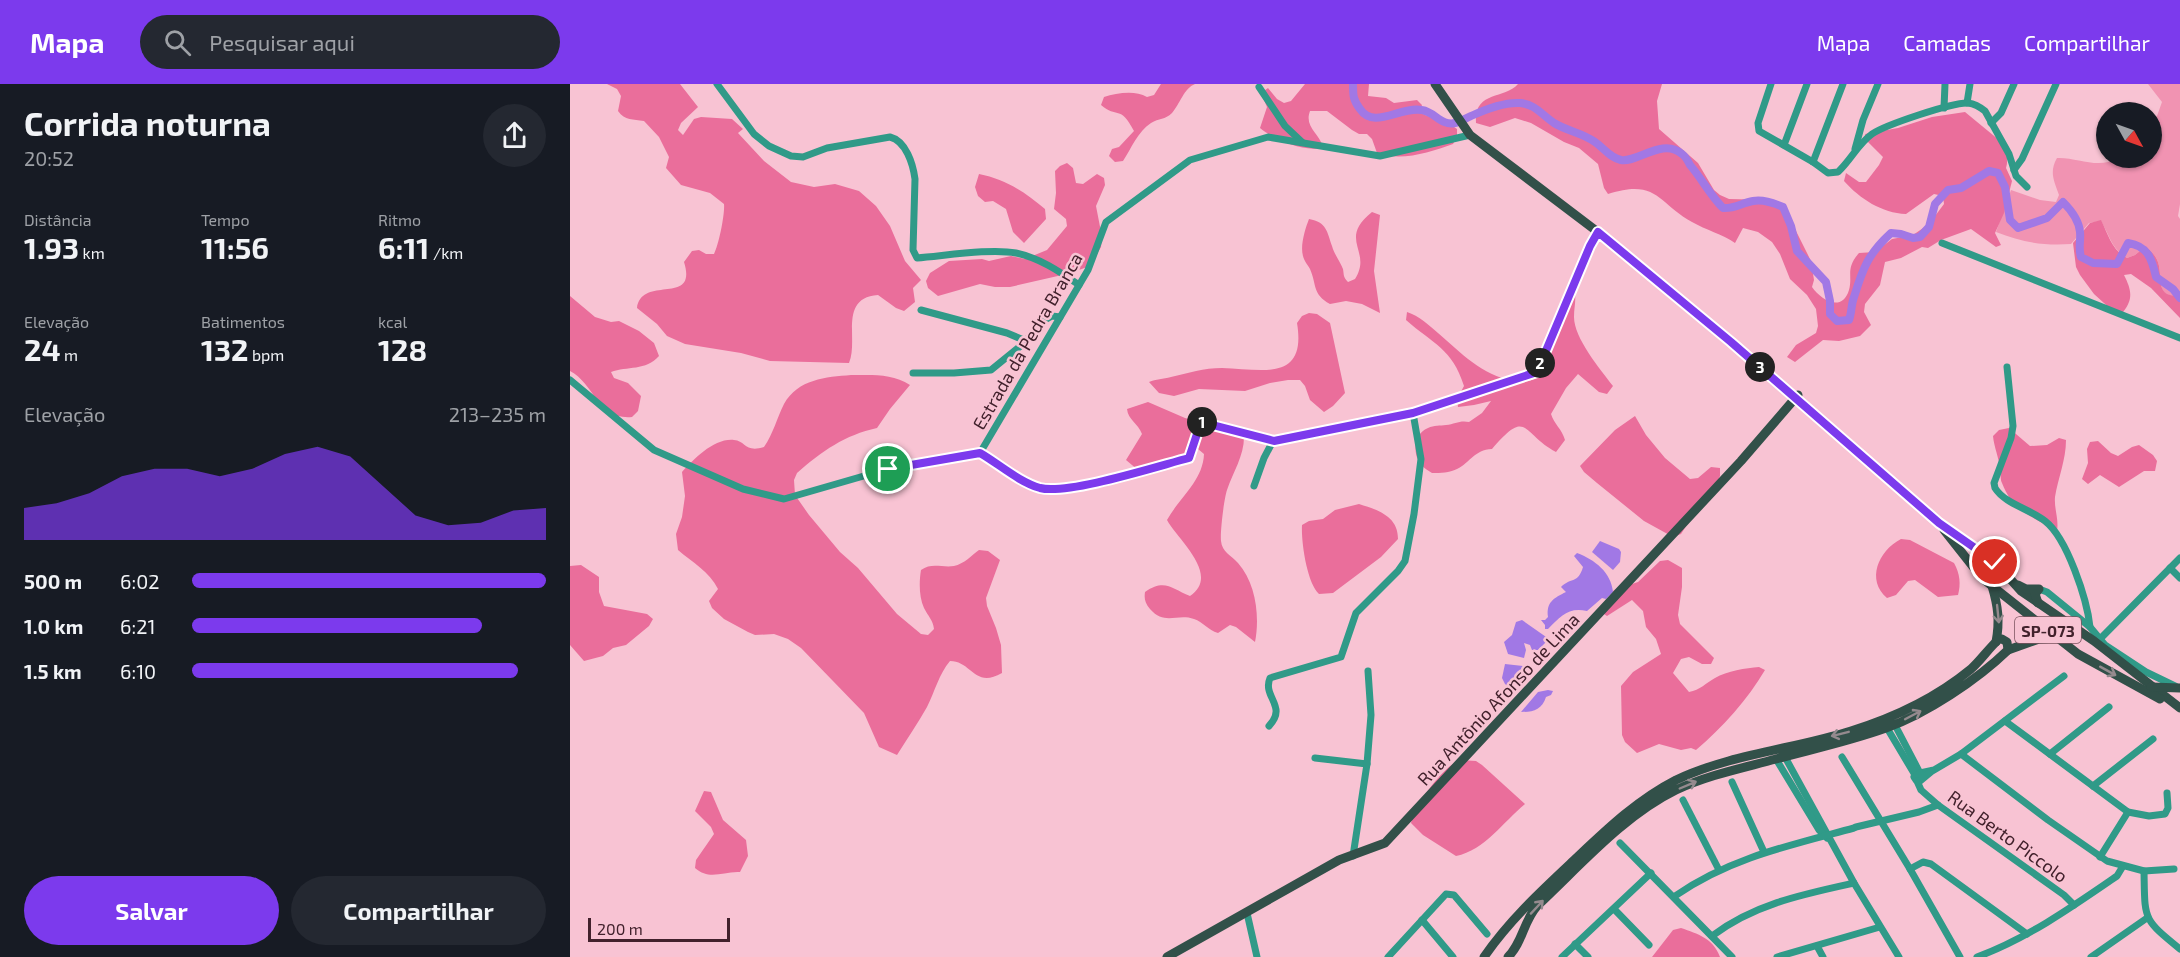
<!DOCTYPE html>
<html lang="pt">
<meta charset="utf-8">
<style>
:root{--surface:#171b24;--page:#242831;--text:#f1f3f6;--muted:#9ea1a6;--accent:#7c3aed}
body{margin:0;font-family:"Exo 2",sans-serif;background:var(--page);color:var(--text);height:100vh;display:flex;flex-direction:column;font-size:22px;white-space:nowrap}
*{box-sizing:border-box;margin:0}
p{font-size:20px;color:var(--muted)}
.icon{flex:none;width:33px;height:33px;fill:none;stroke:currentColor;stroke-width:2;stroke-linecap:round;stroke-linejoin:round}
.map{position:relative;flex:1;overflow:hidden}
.drawer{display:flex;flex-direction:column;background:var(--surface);width:570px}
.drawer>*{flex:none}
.needle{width:39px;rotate:130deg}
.fabs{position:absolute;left:1526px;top:18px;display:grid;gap:12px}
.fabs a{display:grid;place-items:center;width:66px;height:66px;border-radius:50%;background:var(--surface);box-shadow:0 2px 4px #0004;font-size:30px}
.scale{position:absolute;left:18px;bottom:15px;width:142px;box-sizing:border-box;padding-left:6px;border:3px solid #42212c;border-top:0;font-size:16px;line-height:21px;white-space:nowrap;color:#42212c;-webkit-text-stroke:4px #f8c3d3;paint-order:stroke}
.pin{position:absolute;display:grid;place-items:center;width:51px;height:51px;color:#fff;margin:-26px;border:3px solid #fff;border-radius:50%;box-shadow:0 2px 6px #0007}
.km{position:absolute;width:30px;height:30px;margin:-15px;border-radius:50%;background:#222;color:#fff;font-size:16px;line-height:30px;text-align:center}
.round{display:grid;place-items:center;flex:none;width:63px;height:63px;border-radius:32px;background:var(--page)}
.headline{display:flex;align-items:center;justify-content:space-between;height:102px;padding:0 24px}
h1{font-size:33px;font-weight:700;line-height:45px}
.stats{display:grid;grid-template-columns:repeat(3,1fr);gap:9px;height:102px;padding:6px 24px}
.stats div{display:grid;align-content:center}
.stats b{font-size:30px;font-weight:700}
.stats small{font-size:16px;font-weight:400}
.stats p{font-size:16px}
.chart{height:168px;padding:12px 24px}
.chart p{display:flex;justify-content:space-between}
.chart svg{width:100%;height:108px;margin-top:6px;fill:var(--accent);opacity:.7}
.cta{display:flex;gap:12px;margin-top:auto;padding:12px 24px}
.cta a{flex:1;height:69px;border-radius:36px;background:var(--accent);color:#fff;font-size:24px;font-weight:700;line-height:69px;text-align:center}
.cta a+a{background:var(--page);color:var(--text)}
ul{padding:0 24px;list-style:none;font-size:20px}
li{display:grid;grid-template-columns:96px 72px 1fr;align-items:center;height:45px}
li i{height:15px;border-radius:8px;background:var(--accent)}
header{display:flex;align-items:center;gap:36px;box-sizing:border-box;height:84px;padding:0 30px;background:var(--accent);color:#fff}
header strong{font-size:28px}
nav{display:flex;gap:33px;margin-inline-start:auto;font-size:21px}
.search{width:420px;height:54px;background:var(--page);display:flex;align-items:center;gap:15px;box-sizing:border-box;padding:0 21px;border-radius:33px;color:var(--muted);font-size:22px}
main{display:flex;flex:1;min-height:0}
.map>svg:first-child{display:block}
.green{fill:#f193b2}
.forest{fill:#ea6e9b}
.water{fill:#a178e5}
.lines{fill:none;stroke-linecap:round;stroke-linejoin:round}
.river{stroke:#a178e5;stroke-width:8}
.minor{stroke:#309a88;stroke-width:7}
.major{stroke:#325049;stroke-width:9}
.oneway{stroke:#958a8e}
.route-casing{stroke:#fff;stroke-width:12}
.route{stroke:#7c3aed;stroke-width:8}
.labels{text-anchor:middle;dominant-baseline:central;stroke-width:5;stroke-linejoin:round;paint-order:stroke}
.shield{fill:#f8c3d3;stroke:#79525e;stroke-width:1.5}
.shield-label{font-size:16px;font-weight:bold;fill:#42212c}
.street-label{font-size:18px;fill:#42212c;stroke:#f8c3d3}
</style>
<header>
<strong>Mapa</strong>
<div class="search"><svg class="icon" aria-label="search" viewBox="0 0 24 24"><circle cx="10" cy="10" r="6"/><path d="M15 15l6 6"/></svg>Pesquisar aqui</div>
<nav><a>Mapa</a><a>Camadas</a><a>Compartilhar</a></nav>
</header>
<main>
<section class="drawer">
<div class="headline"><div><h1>Corrida noturna</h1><p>20:52</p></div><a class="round"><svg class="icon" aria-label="share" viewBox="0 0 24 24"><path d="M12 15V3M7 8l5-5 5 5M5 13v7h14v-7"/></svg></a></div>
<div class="stats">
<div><p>Distância</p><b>1.93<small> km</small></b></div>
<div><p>Tempo</p><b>11:56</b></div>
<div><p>Ritmo</p><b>6:11<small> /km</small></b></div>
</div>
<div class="stats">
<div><p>Elevação</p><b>24<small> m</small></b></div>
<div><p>Batimentos</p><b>132<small> bpm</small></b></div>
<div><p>kcal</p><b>128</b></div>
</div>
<div class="chart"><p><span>Elevação</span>213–235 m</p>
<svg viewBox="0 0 160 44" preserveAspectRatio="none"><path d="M0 44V31L10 29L20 25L30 18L40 15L50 15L60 18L70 15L80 9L90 6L100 10L110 22L120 34L130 38L140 37L150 32L160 31V44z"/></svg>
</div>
<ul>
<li><b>500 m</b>6:02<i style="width:100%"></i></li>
<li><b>1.0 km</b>6:21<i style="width:82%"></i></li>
<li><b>1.5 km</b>6:10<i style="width:92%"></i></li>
</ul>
<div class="cta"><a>Salvar</a><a>Compartilhar</a></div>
</section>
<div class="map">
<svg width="1610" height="873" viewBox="0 0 1610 873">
<rect width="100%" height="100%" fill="#f8c3d3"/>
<path class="green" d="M1578 0H1610V120L1608 132 1610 135V212C1586 214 1592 197 1589 182 1588 174 1582 168 1576 162L1565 171 1557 174C1541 164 1540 152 1531 137L1519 139 1501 160C1473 162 1451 158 1426 148L1441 106 1470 116 1486 118 1489 111C1484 97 1479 88 1487 74 1507 73 1529 86 1547 74H1581V39L1587 32 1592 18Z"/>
<g class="forest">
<path d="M37 0H110L128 23 111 39 108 46 113 51 124 35 131 33 162 35 173 45 168 49 194 77 221 98 244 103 265 100 289 107 306 122 320 142 335 177 351 196 343 204 345 218 334 227 326 224 308 211C268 214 289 256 279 279L200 277 171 269 115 260 97 252 87 240 67 224C72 190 128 223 114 178L122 167 129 166 136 170H144C149 160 155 130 154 120L140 109 111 101 96 84 99 73 89 53 74 37C63 35 55 37 48 27L51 12 47 5Z"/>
<path d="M591 0H625C614 4 610 20 602 29 595 36 589 34 581 39 568 47 561 65 553 77L545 78 539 72 542 65 549 63 564 47C550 20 547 35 531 21L534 13C547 9 565 6 577 13L584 11Z"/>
<path d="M735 0H799L798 12 816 14 824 19 847 16 852 21 850 28C862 36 876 36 887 45V53L883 60C860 68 832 78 807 69L802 55 797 50H789L782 46 757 27H740C734 43 749 49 753 63 737 70 703 55 690 44L697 23 691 9 698 4 707 15 714 19 721 17Z"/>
<path d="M948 0H1092L1087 17 1089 45 1128 79 1144 106 1150 111 1159 115 1203 116 1216 127 1241 177 1244 196 1242 203C1251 216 1272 229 1279 206 1283 191 1275 185 1289 169L1305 168 1322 155 1343 151 1359 140 1374 120 1373 112 1364 110 1336 130C1312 129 1290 115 1274 97L1276 89 1289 98H1296L1309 81 1313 73 1298 58 1295 50 1328 44 1362 33 1395 28 1429 56C1436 64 1439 74 1436 84L1442 97 1434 129 1425 149 1431 161 1426 163 1401 145 1371 156 1358 164 1352 163 1331 174 1315 178 1310 201 1295 220 1294 228 1301 241 1290 252 1269 257 1253 256 1225 278 1217 273 1226 261 1246 249 1248 242 1246 225 1237 211 1220 195 1210 170 1202 158 1188 148 1173 144 1165 159C1152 150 1136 146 1122 138 1088 119 1087 94 1038 110L1034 104 1028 80 1009 64 994 58 961 39 945 34 920 43 906 39C904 6 934 16 948 0Z"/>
<path d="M497 79 503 84 506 99 513 100 527 90 534 94 535 101 526 122 532 153 531 163 523 177 517 183 501 189 440 203H425L410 200 368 212 358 204 356 197 360 189 379 177 412 175 419 177 441 172 455 175 477 166 497 142 496 135 484 125 486 109 485 87 490 82Z"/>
<path d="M409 90C435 95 455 108 475 125L476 135 454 159 443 148 436 125 423 117 415 118 408 112 405 103Z"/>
<path d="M802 128 810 131 804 187 810 229 792 220 776 217 760 220C742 210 747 201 740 185 738 181 734 177 733 172 730 162 735 145 739 135 757 138 757 148 762 162 764 170 770 177 773 185 774 191 773 193 778 198L785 195C803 167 767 156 802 128Z"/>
<path d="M1531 136C1539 152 1541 165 1557 174L1565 171 1576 162C1582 168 1588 174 1589 182 1592 197 1586 213 1610 212V234L1581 204 1561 190 1554 191C1561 205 1564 215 1553 228L1545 229 1524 210 1510 191 1506 183 1503 159 1520 139Z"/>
<path d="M1005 209C1006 218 1004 224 1004 233 1004 254 1030 285 1043 302L1037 310 1029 308 1008 290 996 304 981 330C984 340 992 345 995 356L986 368C951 349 958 323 922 365 904 366 901 378 887 385 879 389 871 389 862 389 857 386 851 382 848 376 843 365 845 349 858 344 864 341 870 342 876 341 885 340 890 336 899 338L912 329 921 317 904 321 888 323 887 315 894 302C882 264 863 260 836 236L837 228C849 232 859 241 868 249 891 269 912 291 943 297 957 299 967 297 975 284L968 269 989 231 997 210Z"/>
<path d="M0 212 25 233 41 238 49 237 69 247 84 259 89 272C76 287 57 282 41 288L44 294 58 299 71 312 68 327 62 333C27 336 25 300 0 287Z"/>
<path d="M739 229 747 230 760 239 775 309 763 322 754 328 740 316 735 302 730 296H718L700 299 675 307 629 305 604 312 589 309 579 298C586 295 593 295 601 293 618 289 634 284 652 284 691 285 737 299 727 239L732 232Z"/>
<path d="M281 291C301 291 322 289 340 301L320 325 307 344C275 351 252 367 227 389L224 396 225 411 239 431 270 468 288 484 327 530 351 550 358 551 364 545C363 536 358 532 354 524 349 513 349 498 351 486 362 478 372 484 384 482 394 480 402 471 409 466L418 467 430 476 416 514 417 522 426 544 431 561 432 589C404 605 402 577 380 577 369 590 365 607 357 623 348 639 337 655 327 671L309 663 294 629 231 564 218 555 204 550 185 551 178 548 154 535 142 524 139 517 148 505C139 487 123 479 108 466L106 450 112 433 115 412 112 388C124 375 144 354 164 356 176 357 175 369 194 363 203 350 207 334 214 320 228 295 256 293 281 291Z"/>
<path d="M578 318 615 334 668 349 674 353C674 372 663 388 657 406 654 415 650 448 651 457 652 468 661 471 668 479 686 499 690 533 685 558L666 543 660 541 648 549C638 546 633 538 624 535 607 529 595 542 580 525 575 519 574 515 575 508 595 494 602 505 620 512 651 491 608 456 597 436 609 414 633 397 634 370L628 365 598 378 568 386 556 376 572 350C568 339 558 336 557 325Z"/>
<path d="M1065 332 1076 351 1095 374 1120 395 1128 394 1141 383 1150 384V392L1148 397 1135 413 1111 450 1103 453 1074 437 1027 399 1014 388 1010 382 1045 346Z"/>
<path d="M1439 344 1460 362 1477 361 1489 354 1496 356C1496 376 1488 394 1485 413 1484 425 1489 435 1487 447 1462 432 1443 428 1432 399 1430 395 1431 389 1430 385 1429 374 1424 363 1423 352L1429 346Z"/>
<path d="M1528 357 1541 369 1548 372 1562 363 1569 361 1583 371 1587 377 1585 387H1574L1549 403 1530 391 1518 400 1512 395 1518 379 1517 365 1520 358Z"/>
<path d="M789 420C808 426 828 432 828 455L811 473 763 509 749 510C737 499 731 458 732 441L739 437 753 435 765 426Z"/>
<path d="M1331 455 1340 456 1384 479C1390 490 1391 500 1388 511L1368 513 1345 496 1338 497 1326 511 1317 514C1296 496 1308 467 1331 455Z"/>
<path d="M1098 476 1112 484V503L1108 531 1110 540 1144 574 1141 580H1132L1119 573 1111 575 1103 589 1119 608C1130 606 1136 599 1145 594 1157 587 1176 584 1189 583L1195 586C1178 615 1152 644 1126 666L1121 664 1111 666 1089 660 1067 669 1055 658 1052 651 1051 602 1063 588 1091 570 1086 555 1076 543 1073 527 1062 516 1037 532 1031 528 1044 506 1068 498 1090 477Z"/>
<path d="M11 481 29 493V508L34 522 77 530 83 535 79 542 56 561 43 564 33 572 14 577 0 561V482Z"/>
<path d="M890 676 906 677 912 681 955 720C933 738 915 766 886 772L853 751 841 739C845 721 873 682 890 676Z"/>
<path d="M134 707 141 708 153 736 176 756 178 772 170 788C153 787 140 797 125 784L126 776 144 750 141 743 125 727Z"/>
<path d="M1111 844C1128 850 1143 854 1150 873H1082L1103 846Z"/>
</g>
<g class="water">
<path d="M1030 457 1049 465 1051 468 1050 478 1043 486 1022 468Z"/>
<path d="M1007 469C1025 476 1041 488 1043 508L1036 515 1032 514 1017 527C998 523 991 532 978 545H975V541L971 536H975L978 533C976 518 984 514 996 508L991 503C1001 493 1008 500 1013 483L1004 472Z"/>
<path d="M952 536 979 555 968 566H962L960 561 954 559 956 566 954 574 938 570 934 558 942 551 946 538Z"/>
<path d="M935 580 953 582 956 586 955 589 939 603 935 600 932 594Z"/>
<path d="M978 606 983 607 981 611 976 613C972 626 963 628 951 628L968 608Z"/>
</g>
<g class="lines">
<path class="river" d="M783 0C783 11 783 16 790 25 804 46 830 22 852 26 865 28 871 42 885 39 890 38 896 34 901 32 916 25 934 18 950 19 965 20 972 31 984 39 997 47 1013 49 1025 58 1035 65 1039 73 1051 76 1067 79 1093 53 1112 70 1115 72 1118 77 1120 81 1132 95 1140 111 1153 124 1164 125 1172 119 1183 117 1193 115 1204 119 1213 123L1221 142 1227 167 1256 198 1260 217V230L1267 237 1279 236C1282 228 1281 221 1284 213 1293 184 1298 170 1321 149L1331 150 1343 154 1350 153 1359 143 1365 120 1378 106 1391 104 1419 87 1428 89 1435 103 1440 136 1448 144 1477 134 1493 118C1502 127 1509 136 1510 148 1511 157 1508 164 1511 173L1523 179 1547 180 1558 159C1578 162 1582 175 1586 193L1603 205 1610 214"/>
<g class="minor">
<path d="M147 0 184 50 199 62 221 72 233 73 257 64 320 53C336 57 343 80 345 95L343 166 347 174C374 172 421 164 446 169 470 174 490 188 509 201"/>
<path d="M1201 0 1188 39 1189 47 1243 78 1258 89 1268 88C1281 76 1288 60 1302 50 1315 41 1383 18 1398 19 1405 20 1410 23 1415 27L1439 70 1446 92 1457 103"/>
<path d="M689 3 715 42 732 58"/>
<path d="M1397 19 1400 0"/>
<path d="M1374 24 1375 0"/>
<path d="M1421 39 1431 29 1444 0"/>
<path d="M1214 61 1237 0"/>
<path d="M1285 65 1293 36 1308 0"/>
<path d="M1243 78 1273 0"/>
<path d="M1444 86 1452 75 1486 0"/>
<path d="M1372 159 1610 254"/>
<path d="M351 226 437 249 456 257"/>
<path d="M1437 283 1443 342 1441 354 1424 399 1425 404C1435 420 1460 425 1475 437 1497 454 1517 515 1520 543"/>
<path d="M343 289H384L421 286 453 260 473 237 482 232 490 233"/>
<path d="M0 296 84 366 173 405 214 415 318 385 410 369 518 186 536 138 620 76 698 53 810 72 900 51"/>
<path d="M410 369C429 380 449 398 470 404 498 411 588 382 619 374L631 338 703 357 843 329 967 288 1020 162 1028 148"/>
<path d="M684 402 694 374 703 357"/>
<path d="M1600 484 1610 494"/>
<path d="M1469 505 1477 508 1520 543 1535 561 1576 588 1605 602"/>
<path d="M1531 554 1610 474"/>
<path d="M1435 637 1558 728 1579 732 1595 730 1598 724 1597 709"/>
<path d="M1325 641 1350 689"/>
<path d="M699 642C718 622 692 613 700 594L771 573 786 529 828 487 835 477 844 430 851 375 843 329"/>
<path d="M1317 644 1345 691"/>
<path d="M1391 670 1478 736 1537 777 1574 787 1604 785"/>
<path d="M1480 670 1539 623"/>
<path d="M1215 673 1284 799 1329 873"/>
<path d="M1272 673 1340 785 1390 873"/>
<path d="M745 674 797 680"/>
<path d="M1206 675 1249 746 1257 754"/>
<path d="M1350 689 1364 686 1391 670 1494 592"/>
<path d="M1353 694 1350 689 1344 693 1346 696 1350 697 1362 687"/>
<path d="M1347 697 1351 706 1368 721 1494 811 1504 821"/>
<path d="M1162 698 1194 768"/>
<path d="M1523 702 1583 655"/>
<path d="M1113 716 1149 786"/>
<path d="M1286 743 1349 728 1368 721"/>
<path d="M1050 759 1162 873"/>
<path d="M783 772 797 680 801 631 798 587"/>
<path d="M1530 773 1558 728"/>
<path d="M1340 785 1353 778 1361 780 1457 850"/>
<path d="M1574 787C1575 836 1572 834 1610 865"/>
<path d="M1105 812C1159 774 1221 761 1284 744"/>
<path d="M1045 826 1079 861"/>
<path d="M677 829 687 873"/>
<path d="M852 836 883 873"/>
<path d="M1142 852C1184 820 1234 810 1284 799"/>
<path d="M1005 860 1018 873"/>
<path d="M1247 862 1253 873"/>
<path d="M818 873 876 810 884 811 917 850"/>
<path d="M992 873 1081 789"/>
<path d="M1207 873 1310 843"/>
<path d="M1407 873C1458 854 1502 823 1547 792L1553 782"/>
<path d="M1521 873 1577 834"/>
</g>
<g class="major">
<path d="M865 0 900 51 1041 158 1161 258 1369 439 1425 478 1451 507 1524 557 1610 624"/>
<path d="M1374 446 1412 494 1465 536 1508 570 1590 615"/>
<path d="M1448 501 1456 505H1469L1465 510 1468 519"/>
<path d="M1422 502C1428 522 1430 537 1426 558"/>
<path d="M1438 566 1469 555 1488 554"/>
<path d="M1581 603 1610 604"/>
<path d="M597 873 769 776 815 759 1171 377 1228 311"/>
<path d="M914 873C938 838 969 809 1000 780 1033 749 1065 717 1106 696 1161 670 1224 665 1281 647 1323 634 1367 613 1401 585 1411 576 1419 564 1429 555H1432L1437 558 1438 566C1407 596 1356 630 1316 644 1280 657 1243 665 1206 675 1173 684 1138 691 1106 706 1053 732 1010 782 967 822 953 838 953 858 938 873"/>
</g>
</g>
<defs><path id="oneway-shaft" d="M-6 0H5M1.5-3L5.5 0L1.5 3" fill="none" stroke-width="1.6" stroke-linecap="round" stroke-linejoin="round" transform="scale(1.5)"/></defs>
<g class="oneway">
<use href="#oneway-shaft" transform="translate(1428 530) rotate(84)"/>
<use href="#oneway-shaft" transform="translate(1538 587) rotate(29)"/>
<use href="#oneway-shaft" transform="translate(1343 631) rotate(-28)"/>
<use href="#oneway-shaft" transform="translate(1270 650) rotate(166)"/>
<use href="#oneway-shaft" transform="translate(1118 701) rotate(-23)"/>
<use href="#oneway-shaft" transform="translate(967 823) rotate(-47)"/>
</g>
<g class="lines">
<g class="route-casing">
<path id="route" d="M318 385 410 369C429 380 449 398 470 404 498 411 588 382 619 374L631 338 704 357 843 329 967 288 1020 162 1028 148 1161 258 1369 439 1425 478"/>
</g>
<use href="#route" class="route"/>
</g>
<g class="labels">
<rect class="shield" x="1445" y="533" width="66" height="26" rx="4.5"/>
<g class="shield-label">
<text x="1478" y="546">SP-073</text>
</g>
<g class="street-label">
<text transform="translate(457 257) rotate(-60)">Estrada da Pedra Branca</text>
<text transform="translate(928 615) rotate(-47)">Rua Antônio Afonso de Lima</text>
<text transform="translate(1438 752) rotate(36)">Rua Berto Piccolo</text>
</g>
</g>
</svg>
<div class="fabs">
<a><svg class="needle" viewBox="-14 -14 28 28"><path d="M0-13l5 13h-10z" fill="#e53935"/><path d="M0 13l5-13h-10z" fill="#9ea1a6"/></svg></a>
</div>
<div class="scale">200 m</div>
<div class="pin" style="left:318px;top:385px;background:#1e9e55"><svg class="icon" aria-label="arrive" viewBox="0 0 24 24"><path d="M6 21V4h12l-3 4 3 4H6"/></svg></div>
<div class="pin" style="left:1425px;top:478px;background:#d93025"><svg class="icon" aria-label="check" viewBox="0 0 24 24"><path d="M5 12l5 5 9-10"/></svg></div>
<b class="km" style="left:632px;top:338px">1</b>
<b class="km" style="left:970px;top:279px">2</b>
<b class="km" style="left:1190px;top:283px">3</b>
</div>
</main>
